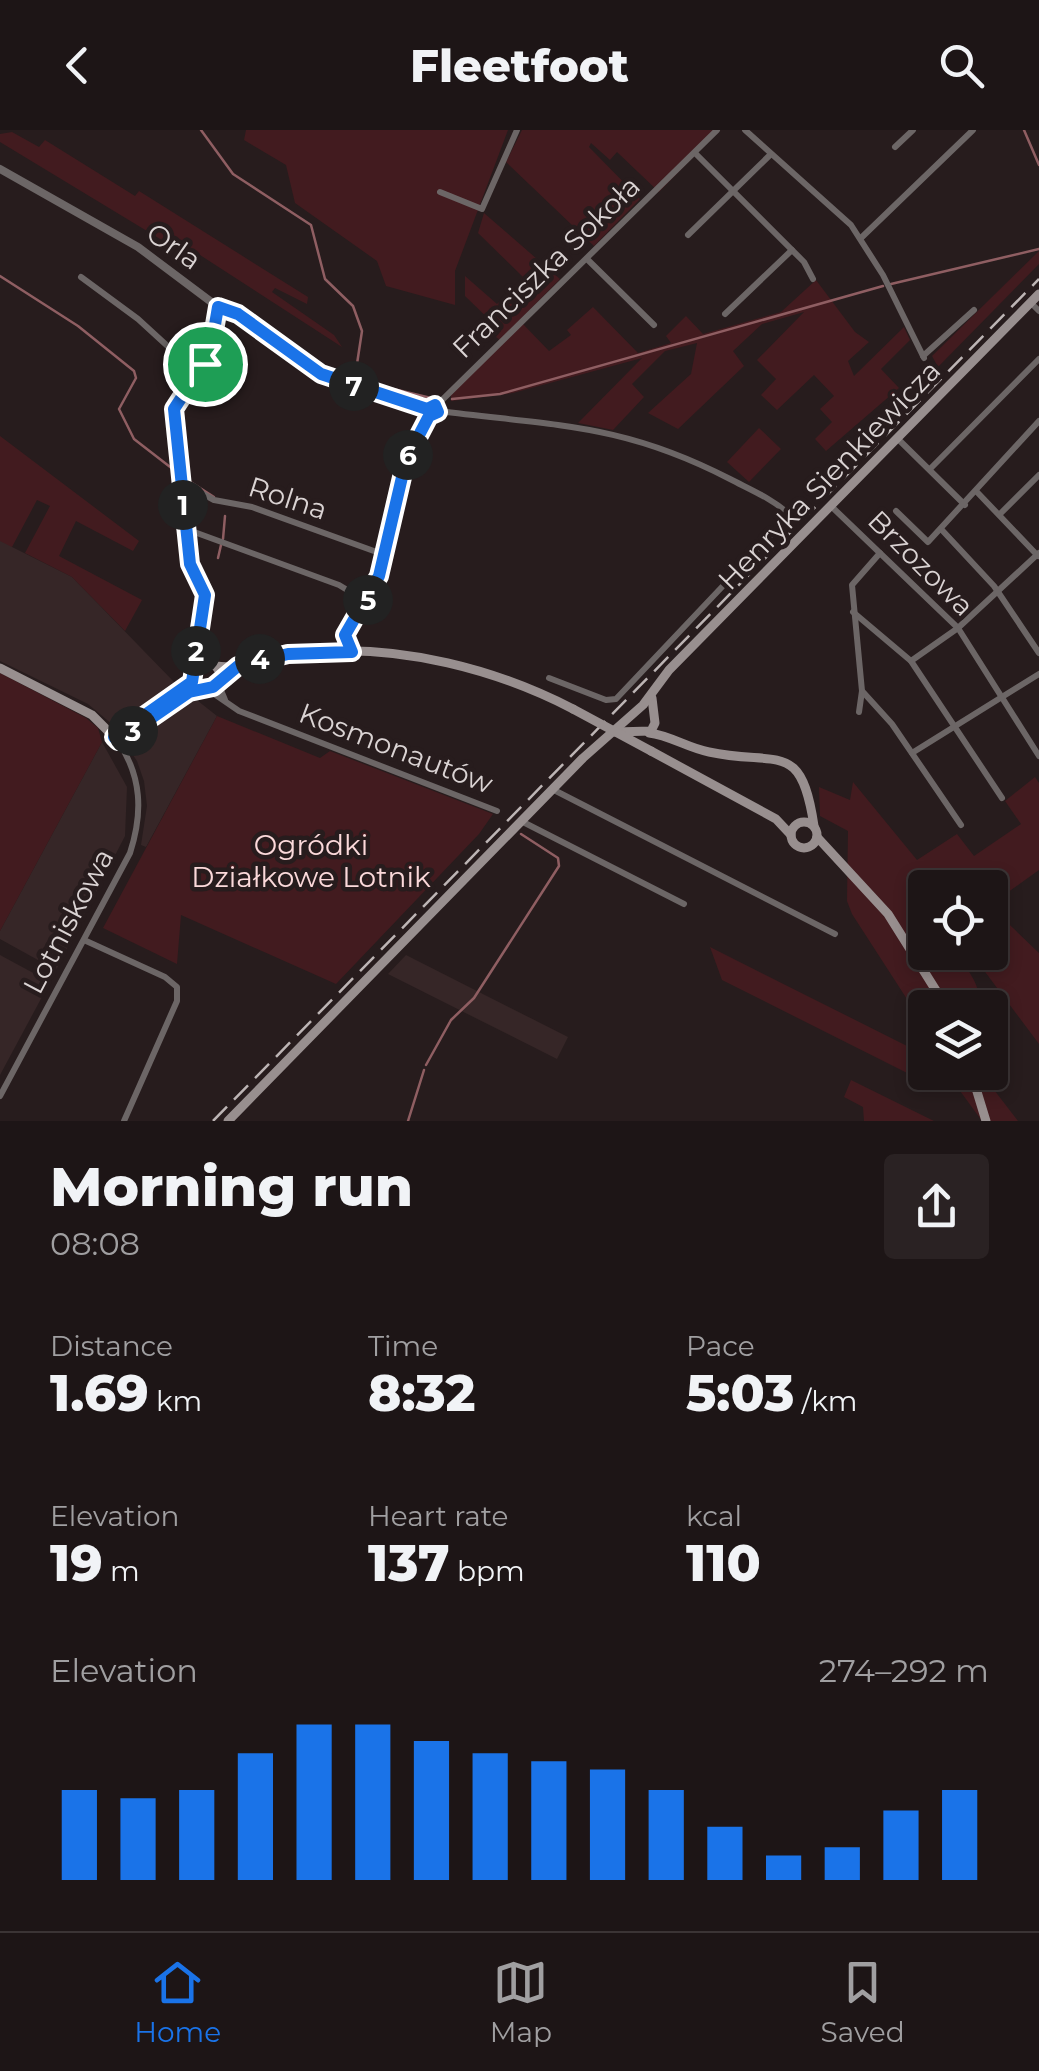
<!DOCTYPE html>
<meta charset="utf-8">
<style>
:root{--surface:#1d1516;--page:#2a2223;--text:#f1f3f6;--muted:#a09fa1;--line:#3b3435;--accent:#1a73e8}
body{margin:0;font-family:Montserrat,sans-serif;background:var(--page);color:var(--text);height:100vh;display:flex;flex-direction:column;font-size:38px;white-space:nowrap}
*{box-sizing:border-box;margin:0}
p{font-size:32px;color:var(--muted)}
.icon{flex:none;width:55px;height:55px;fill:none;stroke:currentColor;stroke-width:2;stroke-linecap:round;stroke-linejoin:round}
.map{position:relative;height:991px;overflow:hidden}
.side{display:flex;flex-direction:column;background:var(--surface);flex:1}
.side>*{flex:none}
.controls{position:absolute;left:908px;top:740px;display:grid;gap:20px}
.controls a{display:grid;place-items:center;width:100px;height:100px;border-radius:10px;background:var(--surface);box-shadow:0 5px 15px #0003,0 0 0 2px var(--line);font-size:50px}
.pin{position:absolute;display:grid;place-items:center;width:85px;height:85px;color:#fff;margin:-42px;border:5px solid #fff;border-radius:50%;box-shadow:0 2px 10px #0007}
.km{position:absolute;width:50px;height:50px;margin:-25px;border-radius:50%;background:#222;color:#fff;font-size:28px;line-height:50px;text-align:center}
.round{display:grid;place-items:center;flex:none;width:105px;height:105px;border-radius:10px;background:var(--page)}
.summary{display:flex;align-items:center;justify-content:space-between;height:170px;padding:0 50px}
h1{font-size:55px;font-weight:800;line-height:75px}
.figures{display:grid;grid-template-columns:repeat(3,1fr);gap:15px;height:170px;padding:10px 50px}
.figures div{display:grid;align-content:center}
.figures b{font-size:50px;font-weight:800}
.figures small{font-size:28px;font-weight:400}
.figures p{font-size:28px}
.chart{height:280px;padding:20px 50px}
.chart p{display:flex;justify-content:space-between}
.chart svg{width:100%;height:180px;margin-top:10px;stroke:var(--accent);stroke-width:6}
header{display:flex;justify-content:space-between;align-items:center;height:130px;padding:0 50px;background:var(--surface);font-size:45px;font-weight:800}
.menu{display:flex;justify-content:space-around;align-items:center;height:140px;border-top:2px solid var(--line);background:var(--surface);font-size:28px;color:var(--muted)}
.menu a{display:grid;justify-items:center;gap:5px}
.menu .on{color:var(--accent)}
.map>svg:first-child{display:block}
.built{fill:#362627}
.green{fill:#421b1f}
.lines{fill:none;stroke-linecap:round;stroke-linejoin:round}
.stream{stroke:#8f5e62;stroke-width:2.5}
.minor{stroke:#6c6666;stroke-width:6}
.tertiary{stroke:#6c6666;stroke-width:8}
.secondary{stroke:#988f8f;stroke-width:9}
.rail{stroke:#bdb5b5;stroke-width:2.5;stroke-dasharray:20 10;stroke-linecap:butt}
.secondary-bridge{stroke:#988f8f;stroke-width:9}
.route-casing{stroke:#fff;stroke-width:20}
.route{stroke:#1a73e8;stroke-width:12}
.labels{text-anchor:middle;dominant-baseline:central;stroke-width:9;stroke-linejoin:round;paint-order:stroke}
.street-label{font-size:28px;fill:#dad3d3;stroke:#271c1d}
.park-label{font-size:28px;fill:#fbd9da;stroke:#271c1d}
</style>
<header><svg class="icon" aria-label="back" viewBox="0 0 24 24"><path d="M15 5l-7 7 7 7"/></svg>Fleetfoot<svg class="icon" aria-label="search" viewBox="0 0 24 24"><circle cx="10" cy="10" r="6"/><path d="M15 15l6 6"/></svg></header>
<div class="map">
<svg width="1039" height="991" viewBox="0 0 1039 991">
<rect width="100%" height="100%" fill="#271c1d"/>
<g class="built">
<path d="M0 390 12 417 72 447 174 552 217 586 146 717 141 715 147 676 144 651 137 631 113 595 88 574 0 531Z"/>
<path d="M102 612 127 657 125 706 56 840 0 809V801Z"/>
<path d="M0 825 50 852 0 945Z"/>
<path d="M406 825 568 907 557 929 388 844Z"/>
</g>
<g class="green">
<path d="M246 0H508L455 141V175L386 156 377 131 295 73 286 35 244 10Z"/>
<path d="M522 0H720L659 62 617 22 610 30 591 13 589 17 640 69 594 116 506 32Z"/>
<path d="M12 2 39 17 45 10 135 66 139 61 308 167 307 174 275 158 272 162 334 205 342 217 183 114 175 118 0 12V4Z"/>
<path d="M484 83 560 149 500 210 496 207 501 201 465 166V146L497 174 523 147 478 103Z"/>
<path d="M1039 121V134L938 237 932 226Z"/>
<path d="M816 150 855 202 869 212 848 231 854 246 904 197 910 210 881 239 899 258 826 321 815 309 832 292 820 279 834 266 814 245 777 280 761 265 776 249 757 230 804 182 762 194 733 221 744 236 678 299 648 283 691 244 697 213 665 221 632 254 644 267 613 300 578 293 642 228 513 263 451 271V264L523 194 549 221 571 205 567 200 593 177 638 223 671 213 666 206 686 186 703 204 781 182Z"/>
<path d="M759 298 781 319 749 352 727 332Z"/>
<path d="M0 306 139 411 133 421 76 391 59 426 142 470 125 501 72 447 25 423 50 376 37 370 12 417 0 411Z"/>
<path d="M0 543 86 588 98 598 102 612 0 801Z"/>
<path d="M217 586 320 628 330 621 493 684 479 704 336 854 181 785 177 834 103 798Z"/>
<path d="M1035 647 1039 653V740L990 775V758H925V822L956 823C968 841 982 855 979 877L925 878V897L852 784 847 771 848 701 820 686 819 657 850 670 853 652 917 730 957 704 974 726 1021 694 1005 671Z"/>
<path d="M990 776 1039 823V914L971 823 990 822Z"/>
<path d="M710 817 913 919 931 955 722 850Z"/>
<path d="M947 943H981L1018 991H982Z"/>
<path d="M851 950 934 991H864L863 977 844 967Z"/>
</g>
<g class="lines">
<g class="stream">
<path d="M201 0 233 44 311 95 325 149 353 176 362 201 355 247 358 252"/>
<path d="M1024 0 1039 35"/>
<path d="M0 146 78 196 134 241 136 248 119 279 134 309 174 340"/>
<path d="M891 154 1039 119"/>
<path d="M221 173 232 179"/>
<path d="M244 185 266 200"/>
<path d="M335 245 431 268"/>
<path d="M452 269 500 264 883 156"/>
<path d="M186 349 214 367"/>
<path d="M223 409 225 386"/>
<path d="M218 428 221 415"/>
<path d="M426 935 451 890 474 868 559 736 558 728 521 704"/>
<path d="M408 991 424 940"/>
</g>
<g class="minor">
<path d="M745 0 851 95 883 145 924 228"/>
<path d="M895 17 913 0"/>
<path d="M695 23 804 132 813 149"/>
<path d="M440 62 482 79 517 0"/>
<path d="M688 105 771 24"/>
<path d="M861 108 973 0"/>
<path d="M587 129 654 195"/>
<path d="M81 147 138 189 198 244"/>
<path d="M1031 173 1039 181"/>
<path d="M218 177 238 184 321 244 427 279"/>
<path d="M725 184 792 120"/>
<path d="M923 226 974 180"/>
<path d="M436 276 717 0"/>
<path d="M439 281 432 286 427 281 433 275 439 281C555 296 622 293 730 349 751 360 773 369 790 385L616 569 606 570 549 548"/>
<path d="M897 308 965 375"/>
<path d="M930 339 1039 229"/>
<path d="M181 352 214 370 252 377 385 425"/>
<path d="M977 362 1038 426"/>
<path d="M831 376 958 498 1039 626"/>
<path d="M896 381 928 412 1039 291"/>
<path d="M1000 384 1039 345"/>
<path d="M186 399 339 455 367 472"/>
<path d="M941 399 994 456 1039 523"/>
<path d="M853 482 911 531 1002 668"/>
<path d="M336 521 379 446 406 329 429 286"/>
<path d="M911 531 958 498 1039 423"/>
<path d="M218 553 225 570"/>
<path d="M207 559 239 581 497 681"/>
<path d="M863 562 892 594 961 695"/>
<path d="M859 582 862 561 852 455 880 423"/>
<path d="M912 623 1039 544"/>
<path d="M552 659 835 804"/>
<path d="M521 691 684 774"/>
<path d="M84 810 165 847 177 857V871L124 991"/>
<path d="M0 966 130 723C143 683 142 647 118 611"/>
</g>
<path class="tertiary" d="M0 39 138 117 218 177 210 224 175 279 190 434 205 465 197 502V538"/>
<g class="secondary">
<circle cx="207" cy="546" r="13"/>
<path d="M216 536C247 540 282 524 314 522 402 515 496 539 573 579"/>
<path d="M0 538 92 585 118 611 201 557"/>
<path d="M178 562 194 547"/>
<path d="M615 602 651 601 655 593 652 568"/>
<path d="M649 603C669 605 688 618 709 622 778 637 801 608 814 696"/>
<path d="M651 621 776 689 791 705"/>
<circle cx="804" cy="705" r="13"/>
<path d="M817 707 888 784 947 878"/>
<path d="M971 942 986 991"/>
<path d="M228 991 583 628 643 575 669 540 1039 164"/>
</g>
<path class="rail" d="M213 991 1039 149"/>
<path class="secondary-bridge" d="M573 579 651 621"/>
</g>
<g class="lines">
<g class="route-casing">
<path id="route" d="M218 177 238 184 321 244 427 279 435 275 438 282 429 286 406 330 379 446 345 505 352 522 288 524 238 536 213 557 189 562 118 611 114 607 192 552 205 465 190 434 174 279 210 224Z"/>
</g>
<use href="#route" class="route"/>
</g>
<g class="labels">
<g class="street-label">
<text transform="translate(174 116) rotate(35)">Orla</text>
<text transform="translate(546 137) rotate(-44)">Franciszka Sokoła</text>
<text transform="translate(829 345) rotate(-46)">Henryka Sienkiewicza</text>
<text transform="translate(288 368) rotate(18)">Rolna</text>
<text transform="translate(921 433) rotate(45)">Brzozowa</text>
<text transform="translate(396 618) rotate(21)">Kosmonautów</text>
<text transform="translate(68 791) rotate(-62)">Lotniskowa</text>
</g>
<g class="park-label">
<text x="311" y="715">Ogródki<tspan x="311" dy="32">Działkowe Lotnik</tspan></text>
</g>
</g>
</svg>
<div class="controls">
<a><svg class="icon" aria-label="locate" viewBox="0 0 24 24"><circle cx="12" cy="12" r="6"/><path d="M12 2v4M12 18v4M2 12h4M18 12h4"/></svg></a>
<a><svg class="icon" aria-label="layers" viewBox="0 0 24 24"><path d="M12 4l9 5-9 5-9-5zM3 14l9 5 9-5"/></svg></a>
</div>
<div class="pin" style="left:205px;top:234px;background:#1e9e55"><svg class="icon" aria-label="arrive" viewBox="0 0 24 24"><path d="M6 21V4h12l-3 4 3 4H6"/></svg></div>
<b class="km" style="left:183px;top:375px">1</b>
<b class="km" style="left:196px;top:521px">2</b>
<b class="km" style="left:133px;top:601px">3</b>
<b class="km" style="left:260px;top:529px">4</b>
<b class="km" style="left:368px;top:470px">5</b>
<b class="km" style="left:408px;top:325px">6</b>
<b class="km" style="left:354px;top:256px">7</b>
</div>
<section class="side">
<div class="summary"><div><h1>Morning run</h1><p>08:08</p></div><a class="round"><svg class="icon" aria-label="share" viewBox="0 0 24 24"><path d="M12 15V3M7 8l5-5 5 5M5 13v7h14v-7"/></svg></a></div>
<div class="figures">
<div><p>Distance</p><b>1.69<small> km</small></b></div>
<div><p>Time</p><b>8:32</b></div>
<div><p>Pace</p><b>5:03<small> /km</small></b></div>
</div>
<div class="figures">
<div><p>Elevation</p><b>19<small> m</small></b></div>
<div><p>Heart rate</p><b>137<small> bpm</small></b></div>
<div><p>kcal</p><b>110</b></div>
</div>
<div class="chart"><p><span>Elevation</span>274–292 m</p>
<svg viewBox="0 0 160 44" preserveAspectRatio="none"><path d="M5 44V22M15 44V24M25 44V22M35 44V13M45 44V6M55 44V6M65 44V10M75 44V13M85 44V15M95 44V17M105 44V22M115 44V31M125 44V38M135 44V36M145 44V27M155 44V22"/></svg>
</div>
</section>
<nav class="menu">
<a class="on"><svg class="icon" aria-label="home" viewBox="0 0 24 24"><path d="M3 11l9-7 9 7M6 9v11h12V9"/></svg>Home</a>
<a><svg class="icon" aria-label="map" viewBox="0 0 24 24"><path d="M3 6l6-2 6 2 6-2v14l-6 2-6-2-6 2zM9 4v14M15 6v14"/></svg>Map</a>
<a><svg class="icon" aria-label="saved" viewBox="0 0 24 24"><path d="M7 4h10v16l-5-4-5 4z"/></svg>Saved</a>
</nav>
